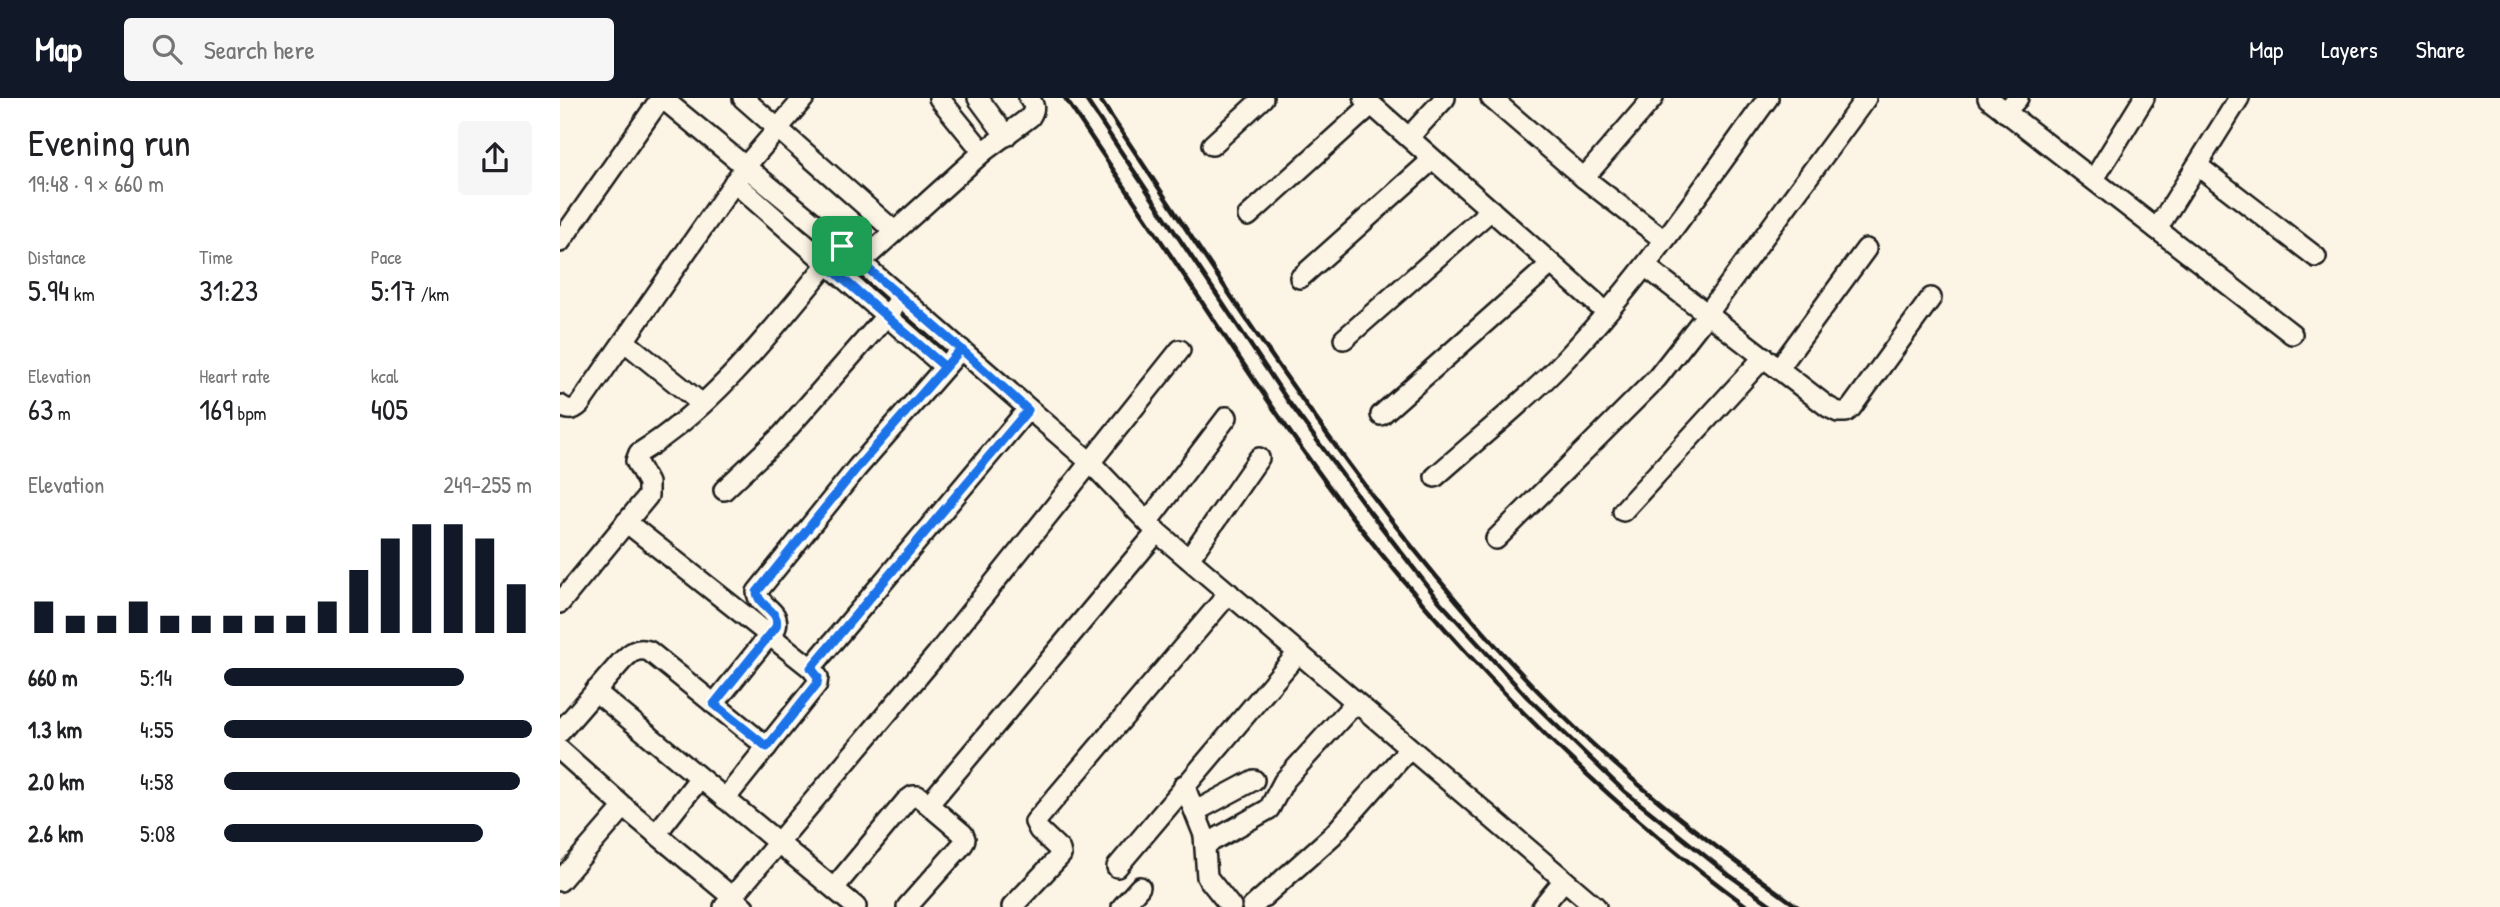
<!DOCTYPE html>
<meta charset="utf-8">
<style>
:root{--surface:#fff;--page:#f6f6f6;--text:#202124;--muted:#757577;--accent:#111827}
body{margin:0;font-family:"Patrick Hand",sans-serif;background:var(--page);color:var(--text);height:100vh;display:flex;flex-direction:column;font-size:26px;white-space:nowrap}
*{box-sizing:border-box;margin:0}
p{font-size:23px;color:var(--muted)}
.icon{flex:none;width:38px;height:38px;fill:none;stroke:currentColor;stroke-width:2;stroke-linecap:round;stroke-linejoin:round}
.map{position:relative;flex:1;overflow:hidden}
.sheet{display:flex;flex-direction:column;background:var(--surface);width:560px}
.sheet>*{flex:none}
.pin{position:absolute;display:grid;place-items:center;width:60px;height:60px;color:#fff;margin:-30px;border-radius:14px;box-shadow:0 4px 10px #0006}
.round{display:grid;place-items:center;flex:none;width:74px;height:74px;border-radius:7px;background:var(--page)}
.headline{display:flex;align-items:center;justify-content:space-between;height:119px;padding:0 28px}
h1{font-size:38px;font-weight:600;line-height:52px}
.metrics{display:grid;grid-template-columns:repeat(3,1fr);gap:10px;height:119px;padding:7px 28px}
.metrics div{display:grid;align-content:center}
.metrics b{font-size:30px;font-weight:600}
.metrics small{font-size:19px;font-weight:400}
.metrics p{font-size:19px}
.chart{height:196px;padding:14px 28px}
.chart p{display:flex;justify-content:space-between}
.chart svg{width:100%;height:126px;margin-top:7px;stroke:var(--accent);stroke-width:6}
ul{padding:0 28px;list-style:none;font-size:23px}
li{display:grid;grid-template-columns:112px 84px 1fr;align-items:center;height:52px}
li i{height:18px;border-radius:9px;background:var(--accent)}
header{display:flex;align-items:center;gap:42px;box-sizing:border-box;height:98px;padding:0 35px;background:var(--accent);color:#fff}
header strong{font-size:33px}
nav{display:flex;gap:38px;margin-inline-start:auto;font-size:24px}
.search{width:490px;height:63px;background:var(--page);display:flex;align-items:center;gap:18px;box-sizing:border-box;padding:0 24px;border-radius:7px;color:var(--muted);font-size:26px}
main{display:flex;flex:1;min-height:0}
.map>svg:first-child{display:block}
.lines{fill:none;stroke-linecap:round;stroke-linejoin:round}
.minor-casing{stroke:#1c1c1c;stroke-width:24}
.minor{stroke:#fcf5e5;stroke-width:19}
.rail{stroke:#1c1c1c;stroke-width:4.5}
.route-casing{stroke:#fff;stroke-width:14}
.route{stroke:#1a73e8;stroke-width:9}
</style>
<header>
<strong>Map</strong>
<div class="search"><svg class="icon" aria-label="search" viewBox="0 0 24 24"><circle cx="10" cy="10" r="6"/><path d="M15 15l6 6"/></svg>Search here</div>
<nav><a>Map</a><a>Layers</a><a>Share</a></nav>
</header>
<main>
<section class="sheet">
<div class="headline"><div><h1>Evening run</h1><p>19:48 · 9 × 660 m</p></div><a class="round"><svg class="icon" aria-label="share" viewBox="0 0 24 24"><path d="M12 15V3M7 8l5-5 5 5M5 13v7h14v-7"/></svg></a></div>
<div class="metrics">
<div><p>Distance</p><b>5.94<small> km</small></b></div>
<div><p>Time</p><b>31:23</b></div>
<div><p>Pace</p><b>5:17<small> /km</small></b></div>
</div>
<div class="metrics">
<div><p>Elevation</p><b>63<small> m</small></b></div>
<div><p>Heart rate</p><b>169<small> bpm</small></b></div>
<div><p>kcal</p><b>405</b></div>
</div>
<div class="chart"><p><span>Elevation</span>249–255 m</p>
<svg viewBox="0 0 160 44" preserveAspectRatio="none"><path d="M5 44V33M15 44V38M25 44V38M35 44V33M45 44V38M55 44V38M65 44V38M75 44V38M85 44V38M95 44V33M105 44V22M115 44V11M125 44V6M135 44V6M145 44V11M155 44V27"/></svg>
</div>
<ul>
<li><b>660 m</b>5:14<i style="width:78%"></i></li>
<li><b>1.3 km</b>4:55<i style="width:100%"></i></li>
<li><b>2.0 km</b>4:58<i style="width:96%"></i></li>
<li><b>2.6 km</b>5:08<i style="width:84%"></i></li>
</ul>
</section>
<div class="map">
<svg width="1940" height="809" viewBox="0 0 1940 809">
<rect width="100%" height="100%" fill="#fcf5e5"/>
<filter id="ink" filterUnits="userSpaceOnUse"><feTurbulence type="fractalNoise" baseFrequency=".0143" numOctaves="2"/><feDisplacementMap in="SourceGraphic" scale="14" xChannelSelector="R" yChannelSelector="G"/><feConvolveMatrix kernelMatrix="1 2 1 2 8 2 1 2 1" color-interpolation-filters="sRGB"/></filter>
<g filter="url(#ink)">
<g class="lines">
<g class="minor-casing">
<g id="minor">
<path d="M102 0 282 148 530 364 597 434 1036 809"/>
<path d="M183 0 334 133"/>
<path d="M379 0 423 54"/>
<path d="M418 0 446 38"/>
<path d="M804 0 1046 214"/>
<path d="M931 0 1024 80 1104 142"/>
<path d="M1428 0 1732 236"/>
<path d="M1445 14 1458 0"/>
<path d="M849 39 885 0"/>
<path d="M652 47 703 0"/>
<path d="M1638 68 1756 159"/>
<path d="M1024 80 1093 0"/>
<path d="M1534 81 1584 0"/>
<path d="M174 84 385 269"/>
<path d="M688 118 811 7"/>
<path d="M1597 131 1679 0"/>
<path d="M0 144 101 0"/>
<path d="M301 164 423 54 470 19C475 11 475 8 469 0"/>
<path d="M1085 168 1268 309 1278 314H1286L1291 310 1371 200"/>
<path d="M740 180 872 62"/>
<path d="M784 241 931 112"/>
<path d="M64 243 142 306"/>
<path d="M1219 270 1306 151"/>
<path d="M0 307C8 313 13 313 20 306L185 69 244 0"/>
<path d="M821 317 991 166"/>
<path d="M875 379C915 343 961 307 998 269 1077 187 1141 92 1208 0"/>
<path d="M164 392 222 337 335 208"/>
<path d="M1063 413 1204 259"/>
<path d="M588 423 667 319"/>
<path d="M66 424 251 570 258 579 257 586 165 701"/>
<path d="M936 441 1097 280 1148 215 1306 0"/>
<path d="M629 461 699 360"/>
<path d="M0 505 88 398V385L76 363 79 355C158 307 223 218 282 148"/>
<path d="M251 570 468 311"/>
<path d="M35 593 296 809"/>
<path d="M154 606 216 529C221 512 198 509 197 494L297 370 401 251"/>
<path d="M0 634 61 564C70 555 76 549 89 553L207 649"/>
<path d="M0 652 64 709 184 809"/>
<path d="M624 687 644 737 647 779 671 809"/>
<path d="M369 706 597 434"/>
<path d="M636 713 694 682"/>
<path d="M96 736 139 681"/>
<path d="M645 747 709 711 724 683 795 605"/>
<path d="M557 769 738 555"/>
<path d="M0 783 64 709"/>
<path d="M274 790 346 703 353 698H358L403 736 405 741 403 746 347 809"/>
<path d="M164 809 377 556 620 252"/>
<path d="M452 809 501 757 500 752 479 732 475 724 669 495"/>
<path d="M562 809 580 789"/>
<path d="M692 809 772 738 849 651"/>
<path d="M982 809 1004 782"/>
</g>
</g>
<use href="#minor" class="minor"/>
<g class="rail">
<path d="M505 0C558 79 611 157 663 236 707 301 751 367 799 428 912 571 1041 702 1188 809"/>
<path d="M525 0 728 303 809 413 880 504 967 599 1064 693 1169 777 1214 809"/>
<path d="M539 0C675 203 806 414 976 591 1055 673 1146 743 1238 809"/>
</g>
</g>
</g>
<g class="lines" filter="url(#ink)">
<g class="route-casing">
<path id="route" d="M282 148 401 251 297 370 197 494C198 509 221 512 216 529L154 606 207 649 257 586 258 579 251 570 468 312 401 251 385 269 267 167 282 148"/>
</g>
<use href="#route" class="route"/>
</g>
</svg>
<div class="pin" style="left:282px;top:148px;background:#1e9e55"><svg class="icon" aria-label="arrive" viewBox="0 0 24 24"><path d="M6 21V4h12l-3 4 3 4H6"/></svg></div>
</div>
</main>
